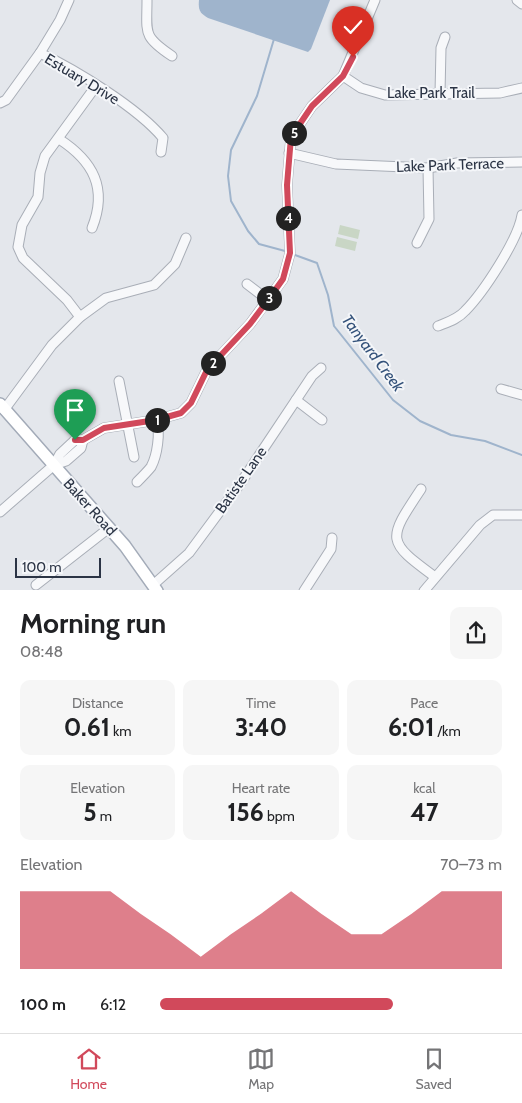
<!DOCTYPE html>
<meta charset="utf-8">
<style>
:root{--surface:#fff;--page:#f6f6f6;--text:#202124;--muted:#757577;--line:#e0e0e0;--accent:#d1495b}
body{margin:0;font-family:Cabin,sans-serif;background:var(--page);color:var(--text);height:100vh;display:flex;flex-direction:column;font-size:19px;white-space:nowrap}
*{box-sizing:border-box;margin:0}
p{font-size:16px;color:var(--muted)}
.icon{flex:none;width:28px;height:28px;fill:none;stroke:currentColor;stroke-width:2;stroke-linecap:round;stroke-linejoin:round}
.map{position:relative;height:590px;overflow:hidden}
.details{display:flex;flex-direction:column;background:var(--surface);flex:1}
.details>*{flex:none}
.scale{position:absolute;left:15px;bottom:12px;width:86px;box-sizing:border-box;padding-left:5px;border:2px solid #2b3445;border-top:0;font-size:14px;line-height:18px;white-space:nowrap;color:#2b3445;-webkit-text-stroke:4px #f4f6f9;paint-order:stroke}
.pin{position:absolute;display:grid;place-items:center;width:42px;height:42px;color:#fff;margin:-51px -21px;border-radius:50% 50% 50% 0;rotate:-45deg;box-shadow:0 0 5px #0007}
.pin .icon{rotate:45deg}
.km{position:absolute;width:25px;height:25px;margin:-12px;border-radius:50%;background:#222;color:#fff;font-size:14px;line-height:25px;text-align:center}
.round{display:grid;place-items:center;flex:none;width:52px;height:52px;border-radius:10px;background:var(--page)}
.head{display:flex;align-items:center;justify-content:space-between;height:85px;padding:0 20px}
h1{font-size:28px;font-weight:800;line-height:38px}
.stats{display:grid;grid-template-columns:repeat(3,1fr);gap:8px;height:85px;padding:5px 20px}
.stats div{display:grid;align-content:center;border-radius:10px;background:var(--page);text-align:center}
.stats b{font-size:25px;font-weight:800}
.stats small{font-size:14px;font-weight:400}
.stats p{font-size:14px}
.chart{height:140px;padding:10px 20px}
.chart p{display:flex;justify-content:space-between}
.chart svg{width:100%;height:90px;margin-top:5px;fill:var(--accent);opacity:.7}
ul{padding:0 20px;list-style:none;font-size:16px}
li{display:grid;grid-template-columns:80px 60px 1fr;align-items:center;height:38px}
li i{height:12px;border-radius:6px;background:var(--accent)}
.menu{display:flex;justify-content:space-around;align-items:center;height:70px;border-top:1px solid var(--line);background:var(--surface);font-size:14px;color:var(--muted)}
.menu a{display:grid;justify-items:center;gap:2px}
.menu .selected{color:var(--accent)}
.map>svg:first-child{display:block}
.green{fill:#c9d6c5}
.water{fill:#9fb4cc}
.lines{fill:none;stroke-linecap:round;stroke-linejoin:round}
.stream{stroke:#9fb4cc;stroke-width:2}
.minor-casing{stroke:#a9aeb7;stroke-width:11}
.major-casing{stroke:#a3abb8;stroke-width:14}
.minor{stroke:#f7f8fa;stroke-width:9}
.major{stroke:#fff;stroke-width:11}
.route-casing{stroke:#fff;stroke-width:10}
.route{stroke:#d1495b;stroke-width:6}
.labels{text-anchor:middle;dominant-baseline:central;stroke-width:4;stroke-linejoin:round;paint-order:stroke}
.street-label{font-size:15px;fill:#2b3445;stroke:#f4f6f9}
.water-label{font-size:16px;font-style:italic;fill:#34527a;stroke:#f4f6f9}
</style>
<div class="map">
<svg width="522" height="591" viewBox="0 0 522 591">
<rect width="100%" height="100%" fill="#e4e7ec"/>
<g class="green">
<path d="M340 225 360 230 358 239 338 234Z"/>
<path d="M337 237 357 242 355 251 335 246Z"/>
</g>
<path class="water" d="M199 0H330L311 49 308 52 208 18C200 13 198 10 199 0Z"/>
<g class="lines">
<g class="stream">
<path d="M274 39 257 96 231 150 228 176 231 201 248 231 259 244 285 251"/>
<path d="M295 255 317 263 328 295 334 326 393 400 420 421 451 435 485 441 522 455"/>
</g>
<g class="minor-casing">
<g id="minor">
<path d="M147 0C147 33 142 36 172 56"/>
<path d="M517 0 522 4"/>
<path d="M40 53C76 70 138 108 163 138L161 152"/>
<path d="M343 76 361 88 385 95 500 93 522 88"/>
<path d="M440 93 441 48 445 37"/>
<path d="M0 103 6 100 40 53 60 20 69 0"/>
<path d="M59 139C93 161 108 188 92 228"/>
<path d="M289 153 336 164 428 168 457 163 522 162"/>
<path d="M417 243 429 219 428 168"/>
<path d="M247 284 268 300"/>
<path d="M80 317 67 300 23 258 18 247 22 225 38 197 40 173 45 156 96 86"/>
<path d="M438 326C448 322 458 319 465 311 483 293 518 240 522 215"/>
<path d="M119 381 134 457"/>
<path d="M501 389 522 395"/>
<path d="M296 400 322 420"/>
<path d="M4 410 52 345 80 317 106 298 154 285 175 264 186 238"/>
<path d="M54 465 60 454 75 440H83L104 428 156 420 181 413 191 403 207 370 250 324 283 279 290 253 287 185 291 137 312 106 343 76 375 0"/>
<path d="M137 482C142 477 147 472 151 467 157 456 161 432 156 420"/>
<path d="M421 489C387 540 386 541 435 577"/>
<path d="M0 512 54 465 66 461 81 448 83 440"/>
<path d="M36 585 109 528"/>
<path d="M153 585 189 553 240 484 312 376 321 368"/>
<path d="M304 591 331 549 332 538"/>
<path d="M424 591 480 525 493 515H522"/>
</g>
</g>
<g class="major-casing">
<path id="major" d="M0 404 125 546 157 591"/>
</g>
<use href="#minor" class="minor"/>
<use href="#major" class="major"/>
</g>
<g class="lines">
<g class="route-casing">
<path id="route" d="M75 440H83L104 428 156 420 181 413 191 403 207 370 250 324 268 300 283 279 290 253 287 185 291 137 312 106 343 76 353 57"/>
</g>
<use href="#route" class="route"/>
</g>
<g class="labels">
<g class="street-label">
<text transform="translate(82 79) rotate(31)">Estuary Drive</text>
<text x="431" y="93">Lake Park Trail</text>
<text transform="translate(450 165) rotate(-2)">Lake Park Terrace</text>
<text transform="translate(241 480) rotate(-55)">Batiste Lane</text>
<text transform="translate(90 507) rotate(48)">Baker Road</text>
</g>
<g class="water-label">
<text transform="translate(373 353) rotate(53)">Tanyard Creek</text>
</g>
</g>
</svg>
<div class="scale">100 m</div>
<div class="pin" style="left:75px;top:440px;background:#1e9e55"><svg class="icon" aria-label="arrive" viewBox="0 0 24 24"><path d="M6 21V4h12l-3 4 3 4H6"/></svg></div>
<div class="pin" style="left:353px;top:57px;background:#d93025"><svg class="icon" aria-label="check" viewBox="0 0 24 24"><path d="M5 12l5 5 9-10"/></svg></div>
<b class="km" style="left:157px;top:420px">1</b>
<b class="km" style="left:213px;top:363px">2</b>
<b class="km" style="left:269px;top:298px">3</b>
<b class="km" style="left:288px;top:218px">4</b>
<b class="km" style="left:294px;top:133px">5</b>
</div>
<section class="details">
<div class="head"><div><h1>Morning run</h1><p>08:48</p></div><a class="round"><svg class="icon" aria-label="share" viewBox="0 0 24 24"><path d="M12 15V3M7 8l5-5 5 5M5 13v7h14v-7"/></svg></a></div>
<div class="stats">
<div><p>Distance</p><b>0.61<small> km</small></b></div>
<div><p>Time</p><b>3:40</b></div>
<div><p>Pace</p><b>6:01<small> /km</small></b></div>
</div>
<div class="stats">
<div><p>Elevation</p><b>5<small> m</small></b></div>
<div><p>Heart rate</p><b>156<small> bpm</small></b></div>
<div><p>kcal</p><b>47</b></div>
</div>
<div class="chart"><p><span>Elevation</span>70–73 m</p>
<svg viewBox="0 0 160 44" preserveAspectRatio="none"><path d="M0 44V6L10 6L20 6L30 6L40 17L50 27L60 38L70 27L80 17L90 6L100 17L110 27L120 27L130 17L140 6L150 6L160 6V44z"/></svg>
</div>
<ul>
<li><b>100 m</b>6:12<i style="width:68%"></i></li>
</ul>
</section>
<nav class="menu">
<a class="selected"><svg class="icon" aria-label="home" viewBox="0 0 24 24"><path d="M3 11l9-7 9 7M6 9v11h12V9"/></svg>Home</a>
<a><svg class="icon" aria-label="map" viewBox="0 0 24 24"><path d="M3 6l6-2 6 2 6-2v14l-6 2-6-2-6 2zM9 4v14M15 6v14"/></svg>Map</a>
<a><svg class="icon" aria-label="saved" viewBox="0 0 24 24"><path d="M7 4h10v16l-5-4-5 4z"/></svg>Saved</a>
</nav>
